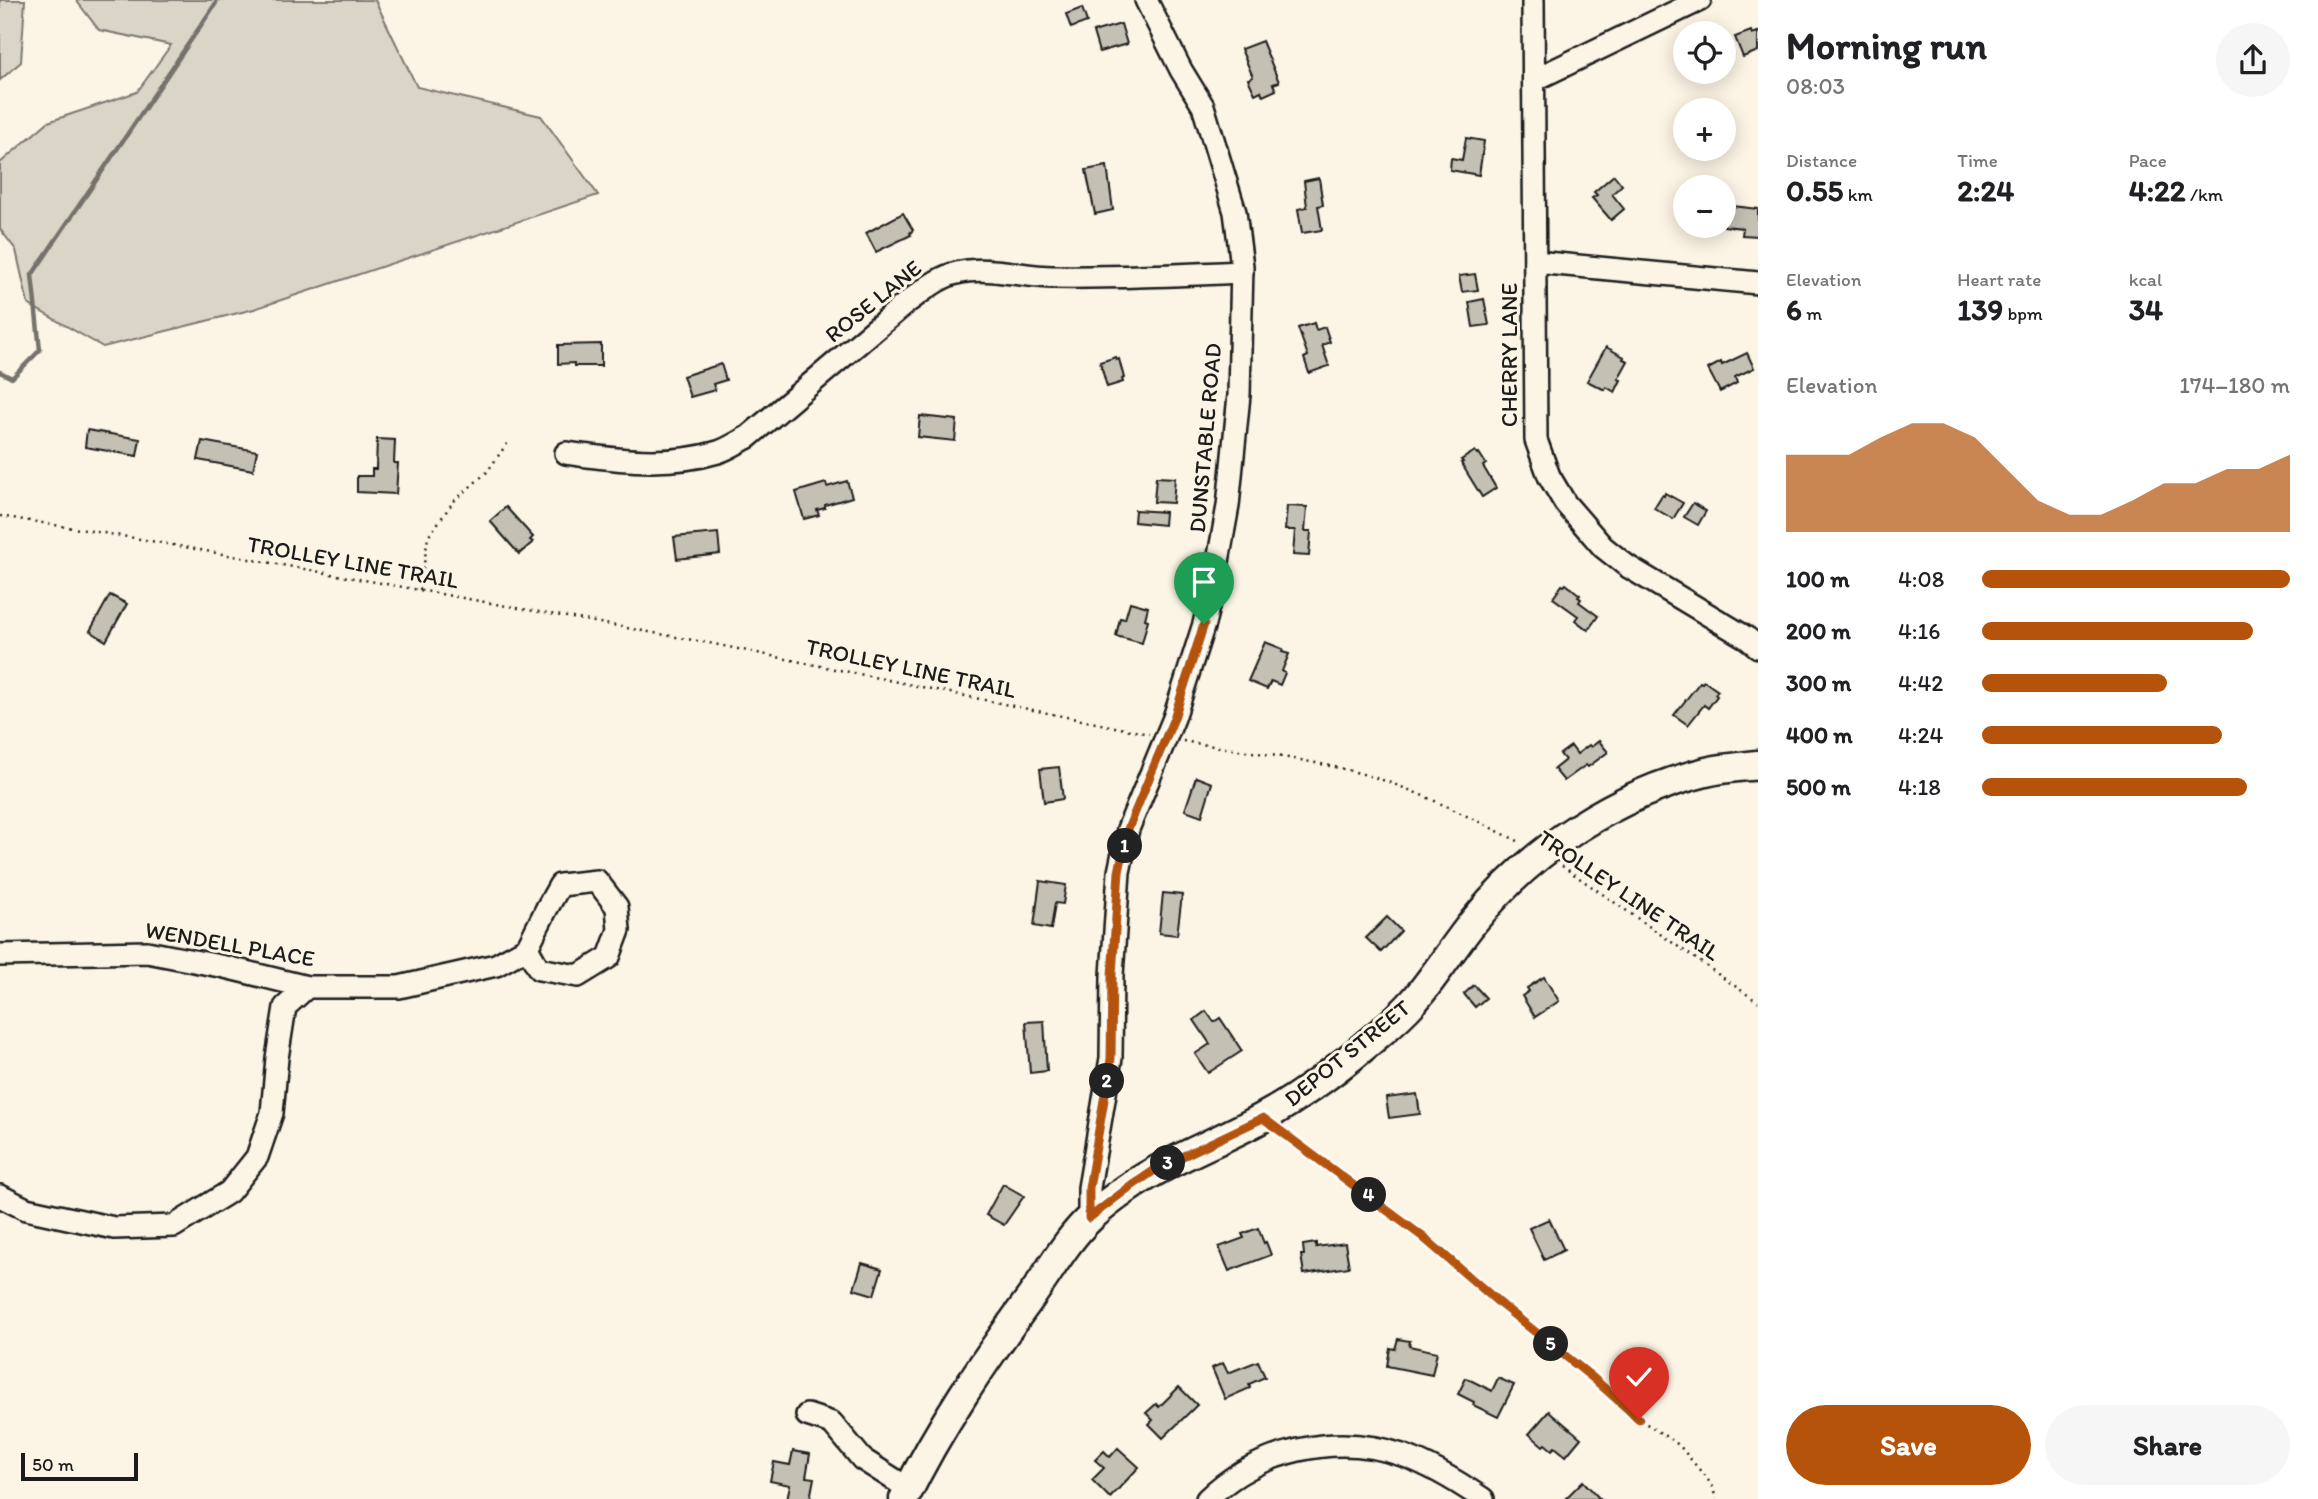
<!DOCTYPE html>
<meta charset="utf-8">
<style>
:root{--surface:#fff;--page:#f6f6f6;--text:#202124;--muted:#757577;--accent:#b45309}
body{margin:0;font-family:Itim,sans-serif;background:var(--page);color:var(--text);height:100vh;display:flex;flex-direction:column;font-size:26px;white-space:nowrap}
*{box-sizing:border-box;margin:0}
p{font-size:23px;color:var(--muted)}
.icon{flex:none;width:38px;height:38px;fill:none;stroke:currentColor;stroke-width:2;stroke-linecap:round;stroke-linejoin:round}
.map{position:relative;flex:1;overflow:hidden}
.panel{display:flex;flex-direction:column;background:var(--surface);width:560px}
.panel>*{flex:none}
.fabs{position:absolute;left:1673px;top:21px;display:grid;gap:14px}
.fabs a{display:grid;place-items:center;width:63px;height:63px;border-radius:50%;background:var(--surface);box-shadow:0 4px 18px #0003;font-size:35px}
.scale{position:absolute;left:21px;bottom:18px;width:117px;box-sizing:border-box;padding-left:7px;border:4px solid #1c1c1c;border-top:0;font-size:19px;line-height:24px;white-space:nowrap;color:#1c1c1c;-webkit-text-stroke:5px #fcf5e5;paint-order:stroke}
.pin{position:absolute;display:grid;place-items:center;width:60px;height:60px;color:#fff;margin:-72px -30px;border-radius:50% 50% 50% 0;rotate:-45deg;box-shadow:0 0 7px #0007}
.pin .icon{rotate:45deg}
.km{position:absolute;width:35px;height:35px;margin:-18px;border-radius:50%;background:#222;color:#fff;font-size:19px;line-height:35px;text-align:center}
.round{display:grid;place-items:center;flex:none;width:74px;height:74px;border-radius:37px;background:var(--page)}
.headline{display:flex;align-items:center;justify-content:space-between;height:119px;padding:0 28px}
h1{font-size:38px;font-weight:700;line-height:52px}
.figures{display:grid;grid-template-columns:repeat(3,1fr);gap:10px;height:119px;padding:7px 28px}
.figures div{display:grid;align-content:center}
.figures b{font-size:30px;font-weight:700}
.figures small{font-size:19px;font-weight:400}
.figures p{font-size:19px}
.chart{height:196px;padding:14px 28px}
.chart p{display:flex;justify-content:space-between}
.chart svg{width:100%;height:126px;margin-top:7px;fill:var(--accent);opacity:.7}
.button{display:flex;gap:14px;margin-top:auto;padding:14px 28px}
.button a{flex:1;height:80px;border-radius:42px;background:var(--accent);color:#fff;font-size:28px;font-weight:700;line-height:80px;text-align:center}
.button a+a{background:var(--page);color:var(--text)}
ul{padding:0 28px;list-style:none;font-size:23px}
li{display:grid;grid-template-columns:112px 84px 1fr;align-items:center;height:52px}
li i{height:18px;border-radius:9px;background:var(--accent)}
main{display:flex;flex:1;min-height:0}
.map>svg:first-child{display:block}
.green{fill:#dbd5c8;stroke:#7c7872;stroke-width:2}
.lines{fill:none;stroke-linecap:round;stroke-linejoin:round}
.stream{stroke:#75726c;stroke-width:4.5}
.building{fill:#c4c0b3;stroke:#1c1c1c;stroke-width:2}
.minor-casing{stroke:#1c1c1c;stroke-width:26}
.major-casing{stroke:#1c1c1c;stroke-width:33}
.path{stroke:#1c1c1c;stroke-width:2.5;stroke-dasharray:2 5;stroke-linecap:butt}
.minor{stroke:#fcf5e5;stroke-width:21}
.major{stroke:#fcf5e5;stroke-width:28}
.route-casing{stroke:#fff;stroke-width:14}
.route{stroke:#b45309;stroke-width:9}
.labels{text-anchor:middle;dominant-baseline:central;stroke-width:6;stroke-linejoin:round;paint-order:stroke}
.street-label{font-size:23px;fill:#1c1c1c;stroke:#fcf5e5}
</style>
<main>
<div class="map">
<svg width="1758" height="1499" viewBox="0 0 1758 1499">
<rect width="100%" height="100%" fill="#fcf5e5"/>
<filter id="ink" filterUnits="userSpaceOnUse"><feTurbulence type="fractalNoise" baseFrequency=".0143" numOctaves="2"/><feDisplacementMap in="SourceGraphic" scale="14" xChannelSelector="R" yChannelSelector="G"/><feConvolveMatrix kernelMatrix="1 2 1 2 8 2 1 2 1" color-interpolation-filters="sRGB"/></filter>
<g filter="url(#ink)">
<g class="green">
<path d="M0 0H25L21 62 0 80Z"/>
<path d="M76 0H375L417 87 541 116 598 195 254 309 103 347 28 304 16 250 0 229V163L48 122 137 92 171 45 99 30Z"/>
</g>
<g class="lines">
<path class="stream" d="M0 372 12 378 40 350 32 275 216 3"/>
</g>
<g class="building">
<path d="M1082 8 1087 22 1071 28 1066 14Z"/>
<path d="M1121 24 1127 44 1099 52 1093 32Z"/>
<path d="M1751 31 1752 34 1758 32V51L1743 57 1735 37Z"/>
<path d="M1262 41 1279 82 1273 84 1276 90 1263 96 1261 91 1255 94 1248 79 1253 77 1241 49Z"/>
<path d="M1466 138 1484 141 1479 175 1450 170 1451 158 1462 160Z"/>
<path d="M1107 166 1113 210 1095 214 1086 170Z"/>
<path d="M1614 175 1622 185 1612 194 1624 209 1611 220 1592 198 1597 195 1594 192Z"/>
<path d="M1319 178 1323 205 1318 206 1322 230 1302 233 1298 209 1307 207 1304 181Z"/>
<path d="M1724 205 1758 209V236L1742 235 1743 228 1724 226Z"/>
<path d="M903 213 913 230 910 233 911 235 876 252 866 233Z"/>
<path d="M1475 274 1478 290 1462 292 1459 276Z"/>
<path d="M1484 299 1489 325 1473 327 1469 302Z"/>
<path d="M1314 323 1316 330 1325 327 1330 342 1322 345 1329 366 1309 373 1304 358 1308 356 1298 328Z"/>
<path d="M601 344V366H574V363L558 364V345Z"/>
<path d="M1606 347 1624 357 1623 359 1628 361 1618 379 1621 380 1615 392 1606 387 1605 390 1587 381Z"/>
<path d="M1747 353 1754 368 1735 377 1737 383 1720 392 1708 369 1721 362 1722 365Z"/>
<path d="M1116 357V360L1119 359 1124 378 1122 379 1123 382 1107 387 1100 362Z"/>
<path d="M721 364 726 380 713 384 715 390 690 397 683 376Z"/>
<path d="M920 416 957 420 955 441 918 437Z"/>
<path d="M87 430 140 439 137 456 85 447Z"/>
<path d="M377 439 395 440 394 463H398L396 494 357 492V476H372V469H376Z"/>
<path d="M202 441 257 451 253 470 198 460Z"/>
<path d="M1475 451 1477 454 1479 453 1486 464 1483 466 1496 488 1482 497 1461 463 1463 462 1461 460Z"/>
<path d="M1156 477 1175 478 1173 503 1154 502Z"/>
<path d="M847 481 852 497 825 505V508L817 510 819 515 804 519 796 492 826 483 827 487Z"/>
<path d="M1665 493 1683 503 1673 519 1654 508 1662 495 1664 496Z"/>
<path d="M1693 503 1706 511 1698 525 1684 517Z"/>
<path d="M1287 506 1307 507 1305 531H1311L1309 556 1293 555 1295 530H1285Z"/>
<path d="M506 507 533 537 530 540 533 542 519 554 490 521Z"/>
<path d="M1135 510 1165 512 1164 525 1134 522Z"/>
<path d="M718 533 720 554 677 559 674 537Z"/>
<path d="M1566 584 1580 595 1578 597 1581 599 1579 602 1598 616 1588 630 1575 620 1578 616 1553 598 1562 585 1564 586Z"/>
<path d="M110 595 127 604 106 641 90 631Z"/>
<path d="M1130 602 1148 607 1145 619 1148 620 1142 643 1116 636 1120 618 1125 619Z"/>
<path d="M1265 642 1283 649 1282 652 1289 654 1282 671 1285 673 1280 685 1271 681 1267 689 1248 681Z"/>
<path d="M1704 681 1718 691 1715 694 1717 696 1708 708 1704 705 1688 725 1674 715 1700 682 1702 683Z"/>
<path d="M1599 741 1608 752 1588 767 1586 765 1564 781 1554 769 1565 760 1560 754 1571 746 1577 754 1589 745 1591 747Z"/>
<path d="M1059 767 1063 799 1044 802 1040 769Z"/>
<path d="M1196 777 1212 783 1202 816 1185 810Z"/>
<path d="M1040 881 1066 885 1063 904 1055 903 1051 929 1034 926Z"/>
<path d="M1163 893 1182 895 1177 935 1159 933Z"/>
<path d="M1387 917 1401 931 1381 952 1366 938Z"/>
<path d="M1544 977 1559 1001 1535 1017 1522 996 1529 991 1527 988Z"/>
<path d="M1474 985 1486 998 1475 1007 1464 994Z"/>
<path d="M1206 1011 1214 1022 1220 1018 1242 1051 1208 1073 1195 1054 1210 1044 1194 1020Z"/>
<path d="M1044 1021 1047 1071 1030 1073 1026 1022Z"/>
<path d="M1417 1094 1420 1114 1389 1118 1386 1098Z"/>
<path d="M1003 1184 1024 1196 1004 1225 986 1215Z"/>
<path d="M1549 1219 1564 1250 1544 1260 1529 1228Z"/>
<path d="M1258 1228 1264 1243 1266 1242 1271 1255 1229 1271 1219 1247 1244 1238 1242 1234Z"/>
<path d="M1316 1243V1247L1345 1243 1349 1267 1304 1274 1301 1255H1304L1303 1245Z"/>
<path d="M862 1263 882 1269 874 1295 854 1289Z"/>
<path d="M1398 1339 1410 1341 1409 1346 1437 1352 1432 1375 1387 1366 1390 1348 1395 1349Z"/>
<path d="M1258 1361 1265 1377 1249 1384 1250 1388 1225 1399 1212 1368 1223 1363 1228 1373Z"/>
<path d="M1466 1378 1492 1391 1498 1378 1514 1385 1498 1417 1473 1405 1474 1402 1458 1394Z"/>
<path d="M1179 1387 1197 1405 1163 1438 1149 1424 1153 1420 1146 1413 1156 1404 1159 1407Z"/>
<path d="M1549 1411 1581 1438 1566 1456 1555 1447 1552 1450 1545 1444 1543 1446 1529 1434Z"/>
<path d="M1118 1448 1139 1467 1110 1498 1092 1480 1104 1468 1095 1460 1104 1451 1110 1457Z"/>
<path d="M793 1451 810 1454 806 1477 814 1478 810 1499H787L790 1485 770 1481 774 1462 790 1465Z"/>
<path d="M1583 1481 1600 1499H1565Z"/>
</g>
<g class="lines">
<g class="minor-casing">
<g id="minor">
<path d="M1533 0 1536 440 1549 476 1565 503 1603 547 1627 566 1747 638 1758 647"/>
<path d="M1534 80 1700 0"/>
<path d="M1535 262 1758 283"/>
<path d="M566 453C617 460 668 467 718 452 728 449 738 442 748 437L906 303C922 292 938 277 957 273 988 265 1022 277 1053 277 1116 278 1179 275 1242 272"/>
<path d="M0 955 147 952 225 967 307 987H399L496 965 527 948 547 908 560 885 597 881 617 907 619 930 609 957 578 976 539 969 527 948"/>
<path d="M0 1196 26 1209 114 1228 174 1226 229 1192 257 1157 272 1113 277 1058 285 1007 307 987"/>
<path d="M1089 1218V1188L1111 1058 1112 975 1119 872 1128 829 1174 718 1204 624 1215 578 1228 506 1239 395 1242 266 1235 212 1203 106 1181 70 1146 0"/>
<path d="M807 1415 832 1423 862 1459 909 1489"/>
<path d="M1207 1499C1258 1450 1335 1432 1402 1455 1431 1465 1458 1482 1483 1499"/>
</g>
</g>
<g class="major-casing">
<path id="major" d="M904 1499C939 1427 984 1361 1031 1297 1050 1271 1067 1239 1091 1217 1102 1207 1115 1197 1128 1188 1170 1159 1217 1143 1262 1118 1301 1097 1347 1062 1380 1033 1392 1023 1404 1012 1414 1001 1436 975 1453 947 1474 921 1532 849 1616 794 1706 772 1723 768 1741 767 1758 765"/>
</g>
<g class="path">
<path d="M0 516 140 539 709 643 1149 734"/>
<path d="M420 590 428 537 453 502 487 472 508 442"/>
<path d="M1183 741C1245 752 1314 759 1373 777 1424 793 1472 819 1520 842"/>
<path d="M1562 866 1758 1002"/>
<path d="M1280 1132 1368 1194 1423 1237 1503 1306 1593 1378 1639 1419 1679 1445 1712 1485 1716 1499"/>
</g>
<use href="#minor" class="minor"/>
<use href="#major" class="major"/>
</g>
</g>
<g class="lines" filter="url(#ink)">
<g class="route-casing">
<path id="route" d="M1204 624 1174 718 1128 829 1119 872 1112 975 1111 1059 1089 1188V1218L1127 1189 1158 1168 1263 1118 1423 1237 1503 1306 1593 1378 1639 1419"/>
</g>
<use href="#route" class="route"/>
</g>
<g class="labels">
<g class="street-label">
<text transform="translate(873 301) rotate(-39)">ROSE LANE</text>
<text transform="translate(1509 355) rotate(-90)">CHERRY LANE</text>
<text transform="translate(1205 438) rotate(-85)">DUNSTABLE ROAD</text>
<text transform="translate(353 562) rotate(10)">TROLLEY LINE TRAIL</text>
<text transform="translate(911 668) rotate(12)">TROLLEY LINE TRAIL</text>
<text transform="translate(1629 895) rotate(34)">TROLLEY LINE TRAIL</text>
<text transform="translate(230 944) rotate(10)">WENDELL PLACE</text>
<text transform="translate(1347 1053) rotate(-39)">DEPOT STREET</text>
</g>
</g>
</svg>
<div class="fabs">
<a><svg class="icon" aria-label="locate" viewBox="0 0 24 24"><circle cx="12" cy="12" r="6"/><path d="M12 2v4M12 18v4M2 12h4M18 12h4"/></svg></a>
<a>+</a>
<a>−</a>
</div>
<div class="scale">50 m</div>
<div class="pin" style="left:1204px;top:624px;background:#1e9e55"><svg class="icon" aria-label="arrive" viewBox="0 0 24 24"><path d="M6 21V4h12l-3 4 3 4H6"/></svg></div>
<div class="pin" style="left:1639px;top:1419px;background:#d93025"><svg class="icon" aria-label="check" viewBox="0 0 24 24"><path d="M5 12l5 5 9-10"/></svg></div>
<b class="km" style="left:1125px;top:846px">1</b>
<b class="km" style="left:1107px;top:1081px">2</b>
<b class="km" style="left:1168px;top:1163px">3</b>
<b class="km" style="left:1369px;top:1195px">4</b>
<b class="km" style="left:1551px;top:1344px">5</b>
</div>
<section class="panel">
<div class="headline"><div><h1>Morning run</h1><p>08:03</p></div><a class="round"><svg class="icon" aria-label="share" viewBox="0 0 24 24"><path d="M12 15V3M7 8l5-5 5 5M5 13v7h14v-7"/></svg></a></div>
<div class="figures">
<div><p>Distance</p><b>0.55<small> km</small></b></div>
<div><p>Time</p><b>2:24</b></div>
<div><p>Pace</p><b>4:22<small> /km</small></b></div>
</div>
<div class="figures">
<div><p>Elevation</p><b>6<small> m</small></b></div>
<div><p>Heart rate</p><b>139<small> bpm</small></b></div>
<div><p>kcal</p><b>34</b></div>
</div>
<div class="chart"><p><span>Elevation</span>174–180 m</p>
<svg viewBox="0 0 160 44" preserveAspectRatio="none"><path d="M0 44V17L10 17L20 17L30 11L40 6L50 6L60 11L70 22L80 33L90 38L100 38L110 33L120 27L130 27L140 22L150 22L160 17V44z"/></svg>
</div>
<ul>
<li><b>100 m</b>4:08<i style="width:100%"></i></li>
<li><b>200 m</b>4:16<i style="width:88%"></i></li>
<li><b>300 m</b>4:42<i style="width:60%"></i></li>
<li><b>400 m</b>4:24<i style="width:78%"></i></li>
<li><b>500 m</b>4:18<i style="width:86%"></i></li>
</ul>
<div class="button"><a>Save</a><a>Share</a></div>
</section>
</main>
